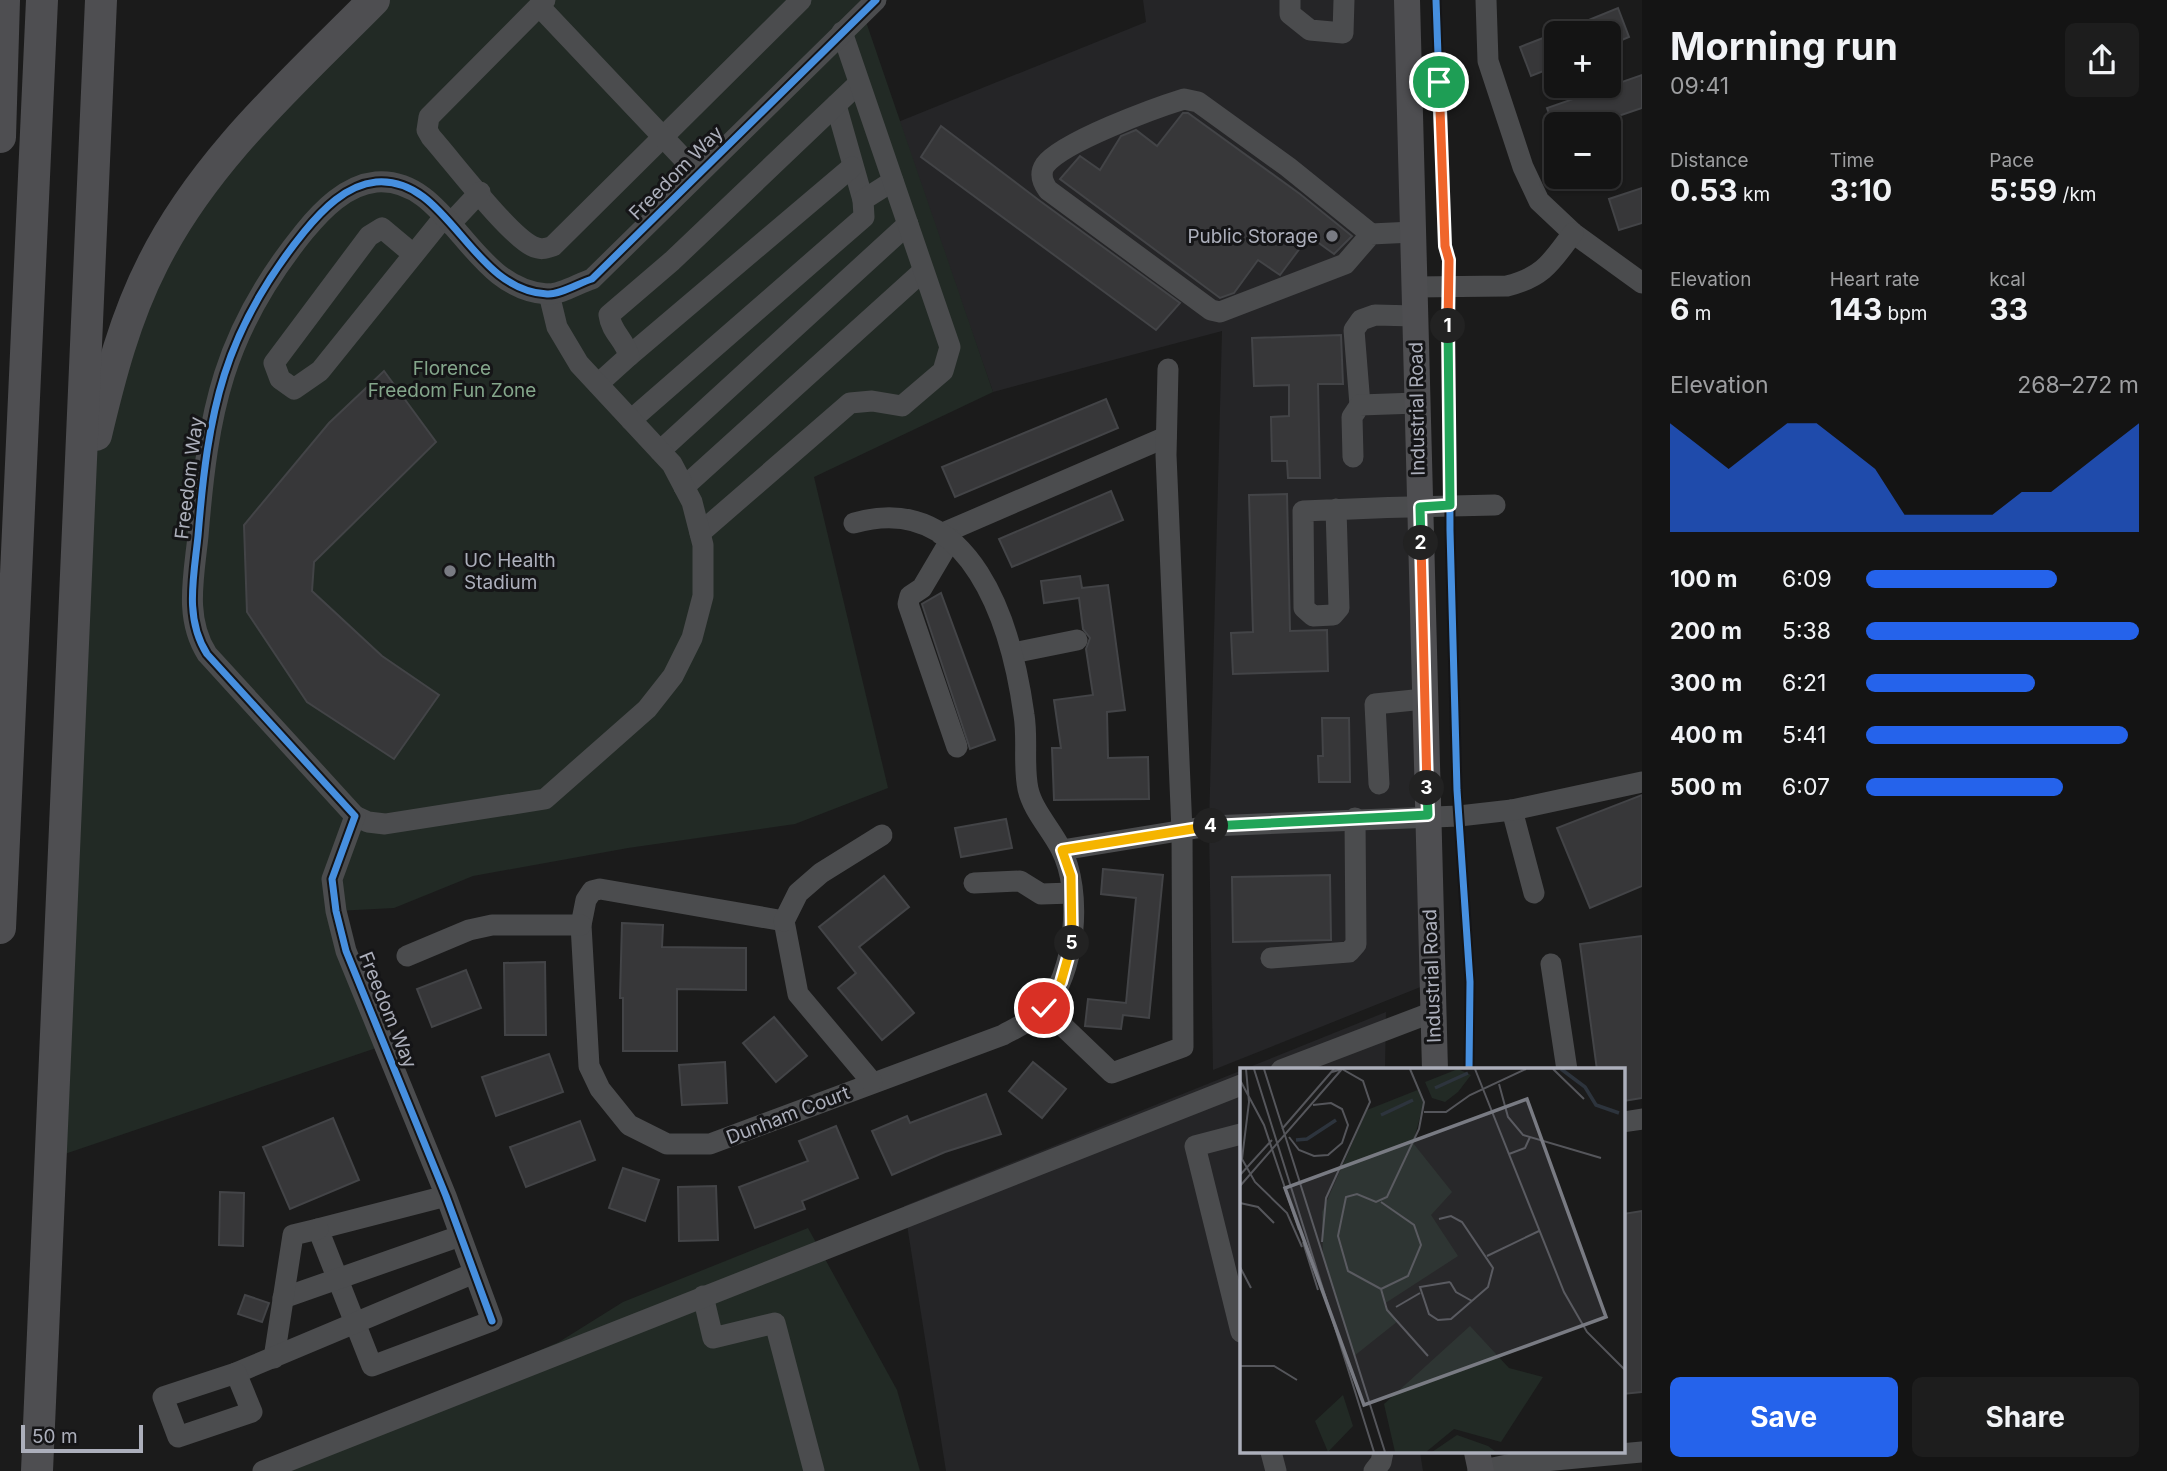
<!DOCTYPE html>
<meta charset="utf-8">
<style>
:root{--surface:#141414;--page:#1d1d1d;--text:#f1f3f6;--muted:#9d9ea0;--line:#333334;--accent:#2563eb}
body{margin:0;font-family:Inter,sans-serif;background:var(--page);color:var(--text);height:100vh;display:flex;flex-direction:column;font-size:26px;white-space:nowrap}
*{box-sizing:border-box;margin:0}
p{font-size:23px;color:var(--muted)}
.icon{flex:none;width:38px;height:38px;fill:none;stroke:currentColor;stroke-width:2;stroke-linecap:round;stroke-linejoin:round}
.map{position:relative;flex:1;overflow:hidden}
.panel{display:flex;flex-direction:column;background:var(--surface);width:525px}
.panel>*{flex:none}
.buttons{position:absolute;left:1544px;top:21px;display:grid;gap:14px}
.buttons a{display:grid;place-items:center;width:77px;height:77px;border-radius:10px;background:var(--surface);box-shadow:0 2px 5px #0004,0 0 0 2px var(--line);font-size:35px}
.scale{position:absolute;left:21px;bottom:18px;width:122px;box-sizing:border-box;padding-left:7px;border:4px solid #acafbb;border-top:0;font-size:19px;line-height:24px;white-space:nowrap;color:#acafbb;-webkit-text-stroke:5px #151517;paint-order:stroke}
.pin{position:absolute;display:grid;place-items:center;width:60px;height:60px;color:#fff;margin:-30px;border:4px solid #fff;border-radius:50%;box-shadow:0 2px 7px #0007}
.km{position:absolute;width:35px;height:35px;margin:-18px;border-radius:50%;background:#222;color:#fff;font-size:19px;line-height:35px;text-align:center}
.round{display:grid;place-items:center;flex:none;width:74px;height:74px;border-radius:10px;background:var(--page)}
.summary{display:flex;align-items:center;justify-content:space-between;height:119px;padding:0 28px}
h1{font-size:38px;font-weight:700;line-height:52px}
.stats{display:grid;grid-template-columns:repeat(3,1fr);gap:10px;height:119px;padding:7px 28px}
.stats div{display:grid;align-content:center}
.stats b{font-size:30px;font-weight:700}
.stats small{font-size:19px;font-weight:400}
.stats p{font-size:19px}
.chart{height:196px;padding:14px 28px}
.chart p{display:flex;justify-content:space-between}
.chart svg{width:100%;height:126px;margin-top:7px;fill:var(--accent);opacity:.7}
.primary-button{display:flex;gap:14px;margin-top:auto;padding:14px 28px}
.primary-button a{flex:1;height:80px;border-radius:10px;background:var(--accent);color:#fff;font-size:28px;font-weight:700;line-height:80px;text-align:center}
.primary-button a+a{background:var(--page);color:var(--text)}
ul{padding:0 28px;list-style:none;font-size:23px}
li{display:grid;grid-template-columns:112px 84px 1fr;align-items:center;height:52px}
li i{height:18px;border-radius:9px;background:var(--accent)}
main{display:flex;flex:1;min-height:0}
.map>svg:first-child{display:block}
.built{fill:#252527}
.green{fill:#222a25}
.building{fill:#373739;stroke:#434447;stroke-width:2}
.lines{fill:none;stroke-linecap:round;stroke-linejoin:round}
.minor{stroke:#4b4c4e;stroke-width:21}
.major{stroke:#4e4e51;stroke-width:26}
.highway{stroke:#4e4e51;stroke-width:32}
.cycleway-casing{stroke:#151517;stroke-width:11}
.cycleway{stroke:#468fdf;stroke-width:7}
.split-1-casing{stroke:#fff;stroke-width:14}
.split-2-casing{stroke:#fff;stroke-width:14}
.split-3-casing{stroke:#fff;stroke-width:14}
.split-4-casing{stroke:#fff;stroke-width:14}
.split-5-casing{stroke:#fff;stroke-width:14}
.split-6-casing{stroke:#fff;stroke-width:14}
.split-1{stroke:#f0652b;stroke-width:9}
.split-2{stroke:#22a559;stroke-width:9}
.split-3{stroke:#f0652b;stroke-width:9}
.split-4{stroke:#22a559;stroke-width:9}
.split-5{stroke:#f5b400;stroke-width:9}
.split-6{stroke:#f5b400;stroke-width:9}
.poi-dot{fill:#797b83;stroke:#151517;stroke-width:2.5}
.labels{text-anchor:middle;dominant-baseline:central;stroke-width:6;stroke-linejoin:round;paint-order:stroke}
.street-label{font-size:19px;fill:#acafbb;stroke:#151517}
.poi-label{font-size:19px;fill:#acafbb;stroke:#151517;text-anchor:end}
.park-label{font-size:19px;fill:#84a68b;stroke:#151517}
.inset-river{fill:none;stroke:#2d343d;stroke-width:3.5}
.inset-road{fill:none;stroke:#55565b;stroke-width:2}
.view{fill:#797b83;fill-opacity:0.15;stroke:#797b83;stroke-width:3.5}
.inset-edge{fill:none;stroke:#acafbb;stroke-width:3.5}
</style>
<main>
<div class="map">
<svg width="1642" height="1471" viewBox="0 0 1642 1471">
<rect width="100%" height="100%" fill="#1b1b1b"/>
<g class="built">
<path d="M1143 0H1407L1433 982 1213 1070 1209 826 1222 331 993 392 898 122 1146 22Z"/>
<path d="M1386 1012 1385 1070H1241V1452H1420L1423 1471H946L904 1206Z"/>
</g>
<g class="green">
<path d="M374 0H875L863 13 993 392 814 477 888 788 795 824 628 848 473 876 394 908 336 911 385 1045 50 1159 78 507 152 265Z"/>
<path d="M808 1228 897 1390 920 1471H259L559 1342 623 1302Z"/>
</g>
<g class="building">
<path d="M1618 8 1629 37 1608 46V33H1557Z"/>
<path d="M1556 33V66L1531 76 1520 47Z"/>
<path d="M1642 75V108L1595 124H1553L1547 108Z"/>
<path d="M1183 113H1188L1300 194 1352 236 1334 254 1309 236 1280 275 1258 260 1234 293 1220 298 1060 179 1080 156 1100 170 1121 136 1136 130 1157 146Z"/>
<path d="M941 126 1040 201 1180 303 1156 330 921 157Z"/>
<path d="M1642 188V223L1619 230 1609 199Z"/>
<path d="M1341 335 1343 384H1318L1320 478H1288L1287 461H1272L1271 417 1289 416V385L1254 386 1252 338Z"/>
<path d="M384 371 436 442 314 562 312 591 382 656 439 695 394 759 307 702 247 612 244 525 329 423Z"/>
<path d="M1106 399 1118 428 955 497 942 467Z"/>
<path d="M1111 491 1123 520 1012 567 999 539Z"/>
<path d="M1287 494 1290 631 1327 630 1328 671 1233 674 1231 633 1253 632 1249 495Z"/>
<path d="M1080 576 1082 588 1108 585 1125 710 1107 712 1108 758 1148 757 1149 799 1054 800 1052 748H1061L1054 700 1093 695 1086 649 1090 638 1083 629 1079 598 1044 603 1041 581Z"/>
<path d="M941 593 995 740 970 749 922 604Z"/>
<path d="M1322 718H1349L1350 782H1319L1318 756H1323Z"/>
<path d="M1642 795V886L1590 908 1557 828Z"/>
<path d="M1006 819 1012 848 961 857 955 828Z"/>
<path d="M1103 869 1163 875 1149 1018 1123 1015 1121 1029 1085 1026 1088 999 1126 1003 1136 898 1101 894Z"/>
<path d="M1330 875 1331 940 1233 942 1232 877Z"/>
<path d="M884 876 909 907 859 947 914 1013 882 1040 838 988 856 973 819 927Z"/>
<path d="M622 923 663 925 662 947 746 948V990L677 989V1051H623V998H620Z"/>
<path d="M1642 936V1098L1623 1101V1070H1597L1580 944Z"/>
<path d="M545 962 546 1035H505L504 963Z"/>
<path d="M466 970 481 1008 432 1027 417 989Z"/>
<path d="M774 1017 807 1056 776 1082 743 1043Z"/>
<path d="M549 1054 563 1092 496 1116 482 1077Z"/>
<path d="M725 1062 727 1103 682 1105 679 1065Z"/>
<path d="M1033 1062 1066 1089 1042 1118 1009 1091Z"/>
<path d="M986 1094 1001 1134 945 1152 892 1175 872 1131 907 1116 910 1123Z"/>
<path d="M333 1118 359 1180 290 1209 263 1147Z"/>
<path d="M580 1121 595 1160 526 1187 510 1147Z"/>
<path d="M836 1126 858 1178 802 1201 805 1209 755 1228 739 1187 808 1161 799 1141Z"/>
<path d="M623 1168 659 1180 645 1221 609 1208Z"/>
<path d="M716 1186 718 1240 679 1241 678 1187Z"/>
<path d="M220 1192 244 1193 243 1246 219 1245Z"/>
<path d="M1642 1211V1392L1623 1394V1214Z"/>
<path d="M245 1295 269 1303 262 1322 238 1314Z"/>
</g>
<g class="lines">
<g class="minor">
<path d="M545 0 429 117 427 130 431 137C453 162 507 233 532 246 540 250 545 249 553 246L801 0"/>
<path d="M1290 0V14L1310 30 1343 33 1344 0"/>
<path d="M1486 0 1488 61 1523 167 1539 201 1573 233 1642 283"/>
<path d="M539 6 698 174"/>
<path d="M836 105 863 200"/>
<path d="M450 224 480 192"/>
<path d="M1371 234 1345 264 1220 312 1211 310 1048 190C1043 183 1039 174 1045 165 1062 142 1155 108 1184 99L1198 102 1288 167 1371 234 1413 232"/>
<path d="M413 254 382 228 369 236 274 363 280 379 294 389 320 371 444 217"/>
<path d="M1414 287 1507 286C1544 277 1552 261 1573 233"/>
<path d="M629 356 852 167"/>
<path d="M598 384 629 356C625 340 611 332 609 315L672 261 859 83"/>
<path d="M1360 405 1354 330 1361 320 1375 315 1415 316"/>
<path d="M631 420 864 217 863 200 893 181"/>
<path d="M660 451 908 224"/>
<path d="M1353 457 1352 417 1360 405 1417 403"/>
<path d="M684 487 923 271"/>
<path d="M1336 509 1339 608 1333 615 1313 616 1304 608 1303 511C1367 508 1431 506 1495 505"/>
<path d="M700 533 850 403 872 401 902 406 943 371 950 347 842 32"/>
<path d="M941 534 1166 437"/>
<path d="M951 539 922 588 910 596 908 604 957 747"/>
<path d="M1013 653 1077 640"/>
<path d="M1379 784 1375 704 1424 699"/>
<path d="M1512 810 1534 893"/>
<path d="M355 816 368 822 385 824 545 799 647 709 673 676 692 638 703 596V545L692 502 672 464 579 364 557 327 549 294"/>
<path d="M1062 850 1209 826 1459 816 1512 810 1642 782"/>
<path d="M974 883 1020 881 1041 894 1072 893"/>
<path d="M784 921 600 889 592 891 586 900 581 925 589 1066 600 1089 629 1125 667 1144H710L1003 1035C1015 1028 1034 1020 1043 1010 1076 974 1083 892 1061 849 1051 829 1033 811 1028 789 1023 765 1028 739 1024 715 1012 627 972 489 854 523"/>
<path d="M784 921 798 994 872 1082"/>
<path d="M784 921 798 893 821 873 882 835"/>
<path d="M407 956 469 930 492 925H581"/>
<path d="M1271 958 1349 952 1356 944 1355 818"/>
<path d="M1551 964 1567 1070"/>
<path d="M1044 1008 1112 1073 1183 1047 1182 831 1166 455 1168 369"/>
<path d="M1281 1070 1433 1012"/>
<path d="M1623 1122 1642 1119"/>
<path d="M1241 1134 1195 1146 1241 1332"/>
<path d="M446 1196 318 1229 372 1366 492 1321 446 1196 346 951 336 911 332 879 355 816 207 654C184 618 194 576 198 536 208 411 223 332 304 232 322 210 346 185 376 182 449 176 470 290 547 294 560 295 579 283 592 279L876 0"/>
<path d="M703 1296 713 1338 775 1323 814 1471"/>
<path d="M283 1298 460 1236"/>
<path d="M274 1358 293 1235 318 1229"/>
<path d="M236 1373 474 1273"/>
<path d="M236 1373 252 1412 178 1437 163 1397Z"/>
<path d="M1271 1452 1276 1471"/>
<path d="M263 1471 1241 1085"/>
<path d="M1374 1471 1381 1462 1383 1452"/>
<path d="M1478 1471 1512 1464 1642 1452"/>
</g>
<g class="major">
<path d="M1407 0 1435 1070"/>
<path d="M1477 1452 1481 1471"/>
</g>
<g class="highway">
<path d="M0 137 4 0"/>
<path d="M96 435C110 376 125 318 153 263 205 159 293 82 374 0"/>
<path d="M0 928 42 0"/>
<path d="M37 1471 101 0"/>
</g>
<g class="cycleway-casing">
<g id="cycleway">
<path d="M1436 0 1445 246 1449 260 1450 531 1457 790 1470 982 1469 1070"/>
<path d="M492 1321 446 1196 346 951 336 911 332 879 355 816 207 654C184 618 194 576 198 536 208 411 223 332 304 232 322 210 346 185 376 182 449 176 470 290 547 294 560 295 579 283 592 279L876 0"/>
</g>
</g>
<use href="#cycleway" class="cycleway"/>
</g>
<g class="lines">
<g class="split-1-casing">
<path id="split-1" d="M1439 82 1445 246 1449 260 1448 326"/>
</g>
<g class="split-2-casing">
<path id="split-2" d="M1421 543 1420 507 1450 505 1448 326"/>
</g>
<g class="split-3-casing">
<path id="split-3" d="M1421 543 1427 788"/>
</g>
<g class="split-4-casing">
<path id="split-4" d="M1211 826 1428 815 1427 788"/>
</g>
<g class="split-5-casing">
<path id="split-5" d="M1072 943 1071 876 1062 850 1211 826"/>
</g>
<g class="split-6-casing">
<path id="split-6" d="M1044 1008 1061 982 1072 943"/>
</g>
<use href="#split-1" class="split-1"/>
<use href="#split-2" class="split-2"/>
<use href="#split-3" class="split-3"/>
<use href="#split-4" class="split-4"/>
<use href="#split-5" class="split-5"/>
<use href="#split-6" class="split-6"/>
</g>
<g class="poi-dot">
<circle cx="1332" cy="236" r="7"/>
<circle cx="450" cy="571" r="7"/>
</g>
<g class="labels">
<g class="street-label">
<text transform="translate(676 173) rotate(-45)">Freedom Way</text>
<text transform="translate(1417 409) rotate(-91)">Industrial Road</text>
<text transform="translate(189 478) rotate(-83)">Freedom Way</text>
<text transform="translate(1432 976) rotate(-92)">Industrial Road</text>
<text transform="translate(388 1010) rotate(68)">Freedom Way</text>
<text transform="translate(788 1115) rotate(-21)">Dunham Court</text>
</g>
<g class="poi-label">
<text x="1318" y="236">Public Storage</text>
<text x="464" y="560" text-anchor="start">UC Health<tspan x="464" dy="22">Stadium</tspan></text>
</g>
<g class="park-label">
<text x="452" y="368">Florence<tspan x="452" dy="22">Freedom Fun Zone</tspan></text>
</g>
</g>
<g transform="translate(1240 1068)">
<rect width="385" height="385" fill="#1b1b1b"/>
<path d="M218 1 231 7 218 24 205 34 192 30 185 14ZM180 21 184 34 173 75 212 124 191 147 218 188 144 236 158 253 114 288 83 190 82 144 127 42ZM230 258 269 300 303 309 261 374 214 361 186 384H155L144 336ZM103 327 113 358 88 384 75 353ZM217 367 248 378 256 384H192Z" fill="#222a25"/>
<path class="inset-river" d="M321 1 345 19 356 37 379 45M195 20 228 5M141 47 173 32M56 72 67 71 96 52"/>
<path class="inset-road" d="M6 1 9 34 2 91 15 114 47 145 62 179M14 1 134 384M24 1 145 384M170 1 184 34 179 61 147 129 136 134 117 126 106 129 98 168 108 203 141 221 147 242 188 288M235 1 324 224 347 264 385 302M313 1 344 31M0 12 24 57 59 162M259 16 268 49 283 67 361 90M184 44H206L230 27 286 1M42 61 94 1M49 69 59 82 74 88 88 87 102 75 108 57 102 41 91 35 73 37M269 86 285 80 290 69M0 107 32 72M0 118 102 1M0 135 18 139 34 155M199 151 211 148 222 154 253 200 248 219 211 251 198 252 189 246 180 219 210 214M63 174 78 222M82 174 86 130 130 34 123 13 102 1 92 4M247 188 299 163M0 199 11 220M210 214 216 224 232 233M141 221 168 208 181 177 174 157 141 134M156 239 180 225M0 298H34L57 312"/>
<path class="view" d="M287 31 366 249 124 337 45 120Z"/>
<rect width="385" height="385" class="inset-edge"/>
</g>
</svg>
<div class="buttons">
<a>+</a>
<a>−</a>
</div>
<div class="scale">50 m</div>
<div class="pin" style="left:1439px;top:82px;background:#1e9e55"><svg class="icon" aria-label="arrive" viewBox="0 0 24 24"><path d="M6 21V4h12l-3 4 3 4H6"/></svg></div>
<div class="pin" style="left:1044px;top:1008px;background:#d93025"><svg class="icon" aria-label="check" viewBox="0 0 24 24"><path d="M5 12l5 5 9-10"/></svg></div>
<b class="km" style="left:1448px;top:326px">1</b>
<b class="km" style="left:1421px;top:543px">2</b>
<b class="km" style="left:1427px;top:788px">3</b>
<b class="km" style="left:1211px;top:826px">4</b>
<b class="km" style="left:1072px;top:943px">5</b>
</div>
<section class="panel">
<div class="summary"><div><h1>Morning run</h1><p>09:41</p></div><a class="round"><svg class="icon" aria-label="share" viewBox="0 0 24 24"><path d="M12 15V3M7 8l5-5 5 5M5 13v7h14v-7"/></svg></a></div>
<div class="stats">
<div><p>Distance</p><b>0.53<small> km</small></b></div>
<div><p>Time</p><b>3:10</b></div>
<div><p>Pace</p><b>5:59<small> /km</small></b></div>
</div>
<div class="stats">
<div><p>Elevation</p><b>6<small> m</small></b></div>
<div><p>Heart rate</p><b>143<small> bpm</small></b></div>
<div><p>kcal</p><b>33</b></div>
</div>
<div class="chart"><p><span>Elevation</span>268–272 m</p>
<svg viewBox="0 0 160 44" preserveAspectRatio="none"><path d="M0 44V6L10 14L20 22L30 14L40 6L50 6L60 14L70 22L80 38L90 38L100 38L110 38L120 30L130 30L140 22L150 14L160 6V44z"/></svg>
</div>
<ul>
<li><b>100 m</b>6:09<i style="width:70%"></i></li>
<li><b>200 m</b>5:38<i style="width:100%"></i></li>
<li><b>300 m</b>6:21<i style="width:62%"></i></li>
<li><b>400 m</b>5:41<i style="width:96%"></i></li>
<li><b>500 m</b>6:07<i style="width:72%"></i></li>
</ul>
<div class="primary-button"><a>Save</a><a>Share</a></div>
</section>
</main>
